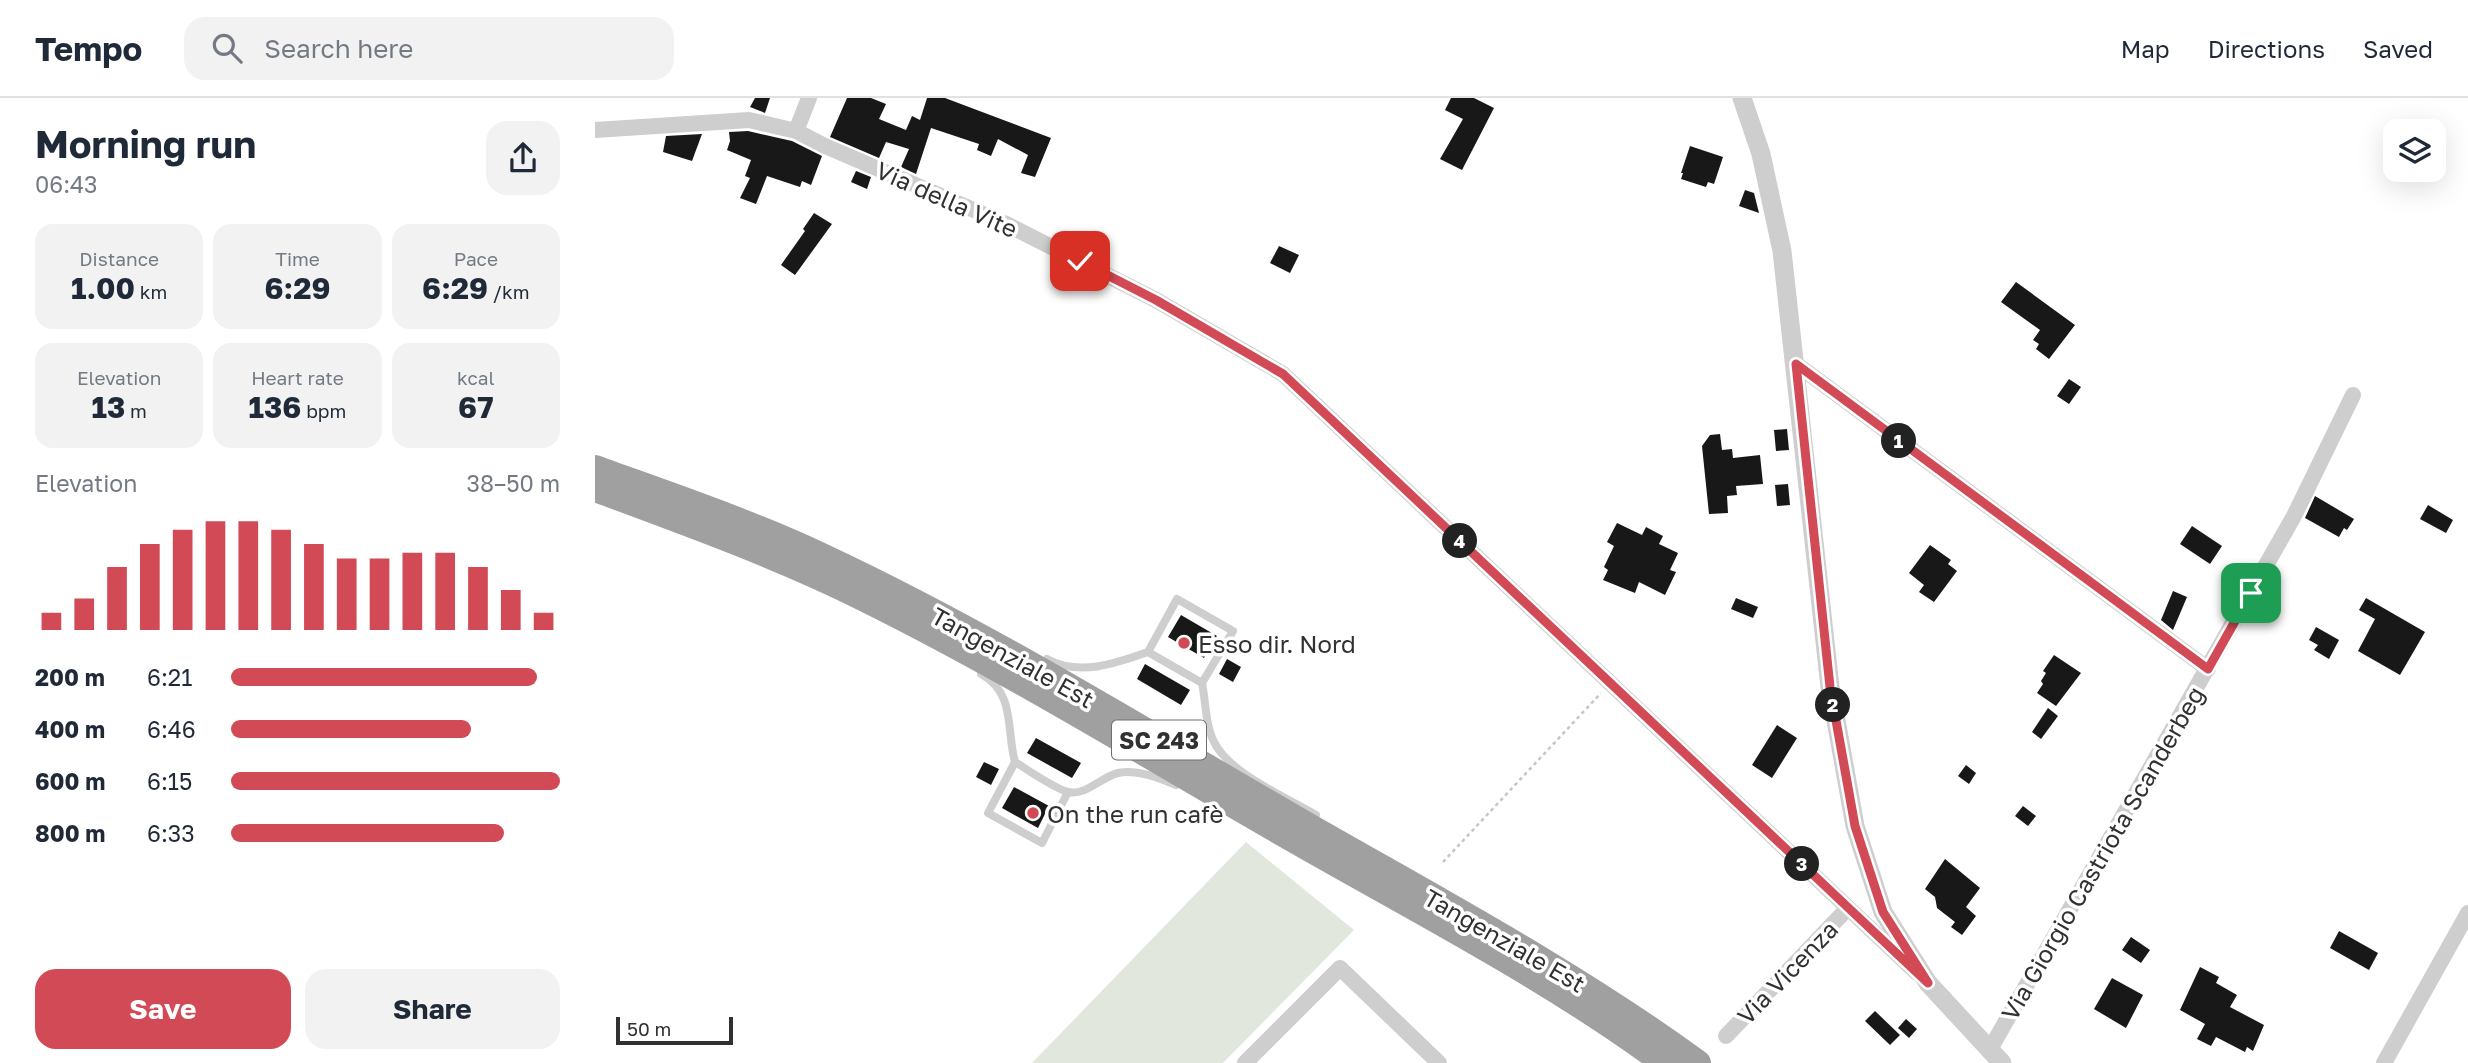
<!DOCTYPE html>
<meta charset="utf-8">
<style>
:root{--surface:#fff;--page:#f2f2f3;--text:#1f2937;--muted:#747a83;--line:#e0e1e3;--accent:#d24a55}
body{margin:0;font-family:"Golos Text",sans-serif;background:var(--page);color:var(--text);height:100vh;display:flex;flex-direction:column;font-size:26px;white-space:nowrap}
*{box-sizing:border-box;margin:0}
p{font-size:23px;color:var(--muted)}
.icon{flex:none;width:38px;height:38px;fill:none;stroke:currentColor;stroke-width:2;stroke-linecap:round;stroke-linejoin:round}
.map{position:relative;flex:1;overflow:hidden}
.sheet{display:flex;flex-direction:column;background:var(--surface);width:595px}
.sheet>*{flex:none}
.fabs{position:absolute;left:1788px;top:21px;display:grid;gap:14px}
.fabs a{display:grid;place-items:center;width:63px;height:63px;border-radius:14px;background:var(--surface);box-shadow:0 7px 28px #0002;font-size:35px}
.scale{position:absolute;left:21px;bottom:18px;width:117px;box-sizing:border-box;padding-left:7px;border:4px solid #313131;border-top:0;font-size:19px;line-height:24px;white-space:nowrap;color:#313131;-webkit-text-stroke:5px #fff;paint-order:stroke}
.pin{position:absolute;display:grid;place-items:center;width:60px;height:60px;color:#fff;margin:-30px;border-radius:14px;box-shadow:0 4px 10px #0006}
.km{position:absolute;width:35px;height:35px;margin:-18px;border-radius:50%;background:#222;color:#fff;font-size:19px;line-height:35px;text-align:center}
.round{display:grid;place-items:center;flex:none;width:74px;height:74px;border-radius:21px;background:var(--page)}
.headline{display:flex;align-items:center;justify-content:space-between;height:119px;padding:0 35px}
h1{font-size:38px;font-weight:700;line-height:52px}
.stats{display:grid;grid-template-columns:repeat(3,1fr);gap:10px;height:119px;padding:7px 35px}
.stats div{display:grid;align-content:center;border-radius:18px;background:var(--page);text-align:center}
.stats b{font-size:30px;font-weight:700}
.stats small{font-size:19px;font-weight:400}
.stats p{font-size:19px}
.chart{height:196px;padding:14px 35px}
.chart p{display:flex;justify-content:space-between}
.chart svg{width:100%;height:126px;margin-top:7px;stroke:var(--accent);stroke-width:6}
.primary-button{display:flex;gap:14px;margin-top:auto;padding:14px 35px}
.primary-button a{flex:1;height:80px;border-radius:21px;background:var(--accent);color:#fff;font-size:28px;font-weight:700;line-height:80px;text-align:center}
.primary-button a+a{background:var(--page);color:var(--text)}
ul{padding:0 35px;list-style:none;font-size:23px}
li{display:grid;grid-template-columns:112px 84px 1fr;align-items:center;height:52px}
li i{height:18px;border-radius:9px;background:var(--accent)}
header{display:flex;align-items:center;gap:42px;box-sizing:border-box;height:98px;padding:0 35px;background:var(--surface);border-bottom:2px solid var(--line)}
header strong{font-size:33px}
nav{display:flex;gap:38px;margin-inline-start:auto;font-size:24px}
.search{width:490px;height:63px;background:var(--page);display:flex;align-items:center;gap:18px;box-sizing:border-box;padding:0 24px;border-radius:21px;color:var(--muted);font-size:26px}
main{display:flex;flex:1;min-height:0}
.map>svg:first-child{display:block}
.green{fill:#e1e7dc}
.building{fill:#181818}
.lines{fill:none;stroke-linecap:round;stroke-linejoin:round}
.path{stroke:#c5c5c5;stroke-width:2.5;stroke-dasharray:3.5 3.5;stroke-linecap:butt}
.service{stroke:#cecece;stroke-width:8}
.minor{stroke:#cecece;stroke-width:16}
.tertiary{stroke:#cecece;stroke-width:19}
.trunk{stroke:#a0a0a0;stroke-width:26}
.route-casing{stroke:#fff;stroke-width:14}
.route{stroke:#d24a55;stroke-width:9}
.poi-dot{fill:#d24a55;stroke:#fff;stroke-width:2.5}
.labels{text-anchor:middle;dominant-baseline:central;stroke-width:7;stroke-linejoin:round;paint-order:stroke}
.shield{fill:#fff;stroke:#6f6f6f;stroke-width:2}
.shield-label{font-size:23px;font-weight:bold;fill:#313131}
.street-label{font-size:24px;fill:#313131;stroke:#fff}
.poi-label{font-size:24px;fill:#313131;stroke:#fff;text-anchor:start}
</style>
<header>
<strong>Tempo</strong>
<div class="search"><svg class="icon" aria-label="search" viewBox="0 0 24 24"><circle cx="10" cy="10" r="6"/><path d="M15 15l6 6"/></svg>Search here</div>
<nav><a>Map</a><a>Directions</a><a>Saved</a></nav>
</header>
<main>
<section class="sheet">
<div class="headline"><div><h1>Morning run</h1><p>06:43</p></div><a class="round"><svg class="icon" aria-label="share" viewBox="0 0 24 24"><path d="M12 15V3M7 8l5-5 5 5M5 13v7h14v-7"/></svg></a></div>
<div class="stats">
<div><p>Distance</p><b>1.00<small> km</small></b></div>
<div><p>Time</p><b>6:29</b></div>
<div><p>Pace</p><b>6:29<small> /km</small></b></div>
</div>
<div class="stats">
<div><p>Elevation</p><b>13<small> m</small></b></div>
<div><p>Heart rate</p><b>136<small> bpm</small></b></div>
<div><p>kcal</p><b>67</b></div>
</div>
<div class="chart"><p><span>Elevation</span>38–50 m</p>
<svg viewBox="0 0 160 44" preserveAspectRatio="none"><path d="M5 44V38M15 44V33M25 44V22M35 44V14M45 44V9M55 44V6M65 44V6M75 44V9M85 44V14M95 44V19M105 44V19M115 44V17M125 44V17M135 44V22M145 44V30M155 44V38"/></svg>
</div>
<ul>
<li><b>200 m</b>6:21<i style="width:93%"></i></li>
<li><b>400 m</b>6:46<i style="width:73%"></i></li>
<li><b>600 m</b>6:15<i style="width:100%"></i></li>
<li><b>800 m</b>6:33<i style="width:83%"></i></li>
</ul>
<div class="primary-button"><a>Save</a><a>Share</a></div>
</section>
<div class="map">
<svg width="1873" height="965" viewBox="0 0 1873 965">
<rect width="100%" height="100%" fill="#fff"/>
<path class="green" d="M651 744 759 832 628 965H437Z"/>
<g class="building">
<path d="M160 0H175L170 15 155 9Z"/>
<path d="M252 0H276L291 6 284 21 311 32 317 18 325 22 332 0H350L456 40 440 79 426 75 433 57 403 41 396 58 382 52 384 46 336 30 321 76 306 69 314 51 291 44 284 60 235 39Z"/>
<path d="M856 0H879L899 10 867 72 845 61 868 21 850 12Z"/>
<path d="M153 33 197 43 227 58 216 87 207 83 205 89 172 78 161 106 145 100 155 80 150 78 156 62 132 52 135 43 134 34Z"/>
<path d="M107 36 97 63 68 54 71 38Z"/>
<path d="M1095 48 1128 59 1119 86 1113 84 1111 89 1086 81 1088 75H1086Z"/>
<path d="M261 73 276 79 272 91 256 84Z"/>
<path d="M1150 92 1159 95 1164 115 1144 108Z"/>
<path d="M219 115 237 126 200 177 186 167 210 133 208 131Z"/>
<path d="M684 148 704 157 695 175 675 165Z"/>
<path d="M1421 184 1480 227 1454 261 1441 251 1444 246 1438 242 1445 232 1406 204Z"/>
<path d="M1474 281 1486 289 1474 306 1462 298Z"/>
<path d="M1192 331 1194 352 1181 353 1179 332Z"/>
<path d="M1125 336 1127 352 1137 351 1138 360 1165 357 1168 386 1141 388 1142 397 1132 398 1133 415 1114 416 1107 348 1115 337Z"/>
<path d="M1193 386 1195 407 1182 408 1180 387Z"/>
<path d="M1720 398 1759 421 1752 432 1749 430 1744 439 1710 420Z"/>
<path d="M1833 407 1858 422 1851 435 1825 421Z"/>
<path d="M1022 425 1047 437 1051 429 1068 438 1064 446 1083 455 1075 472 1081 474 1070 497 1044 484 1040 495 1008 482 1013 472 1009 469 1019 448 1012 444Z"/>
<path d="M1597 428 1627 448 1615 466 1585 446Z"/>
<path d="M1335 447 1356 462 1353 466 1362 473 1339 504 1324 494 1329 487 1314 475Z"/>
<path d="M1578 493 1592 499 1578 532 1566 522Z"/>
<path d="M1141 500 1163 509 1158 520 1136 511Z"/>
<path d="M1771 500 1830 534 1805 577 1763 553 1780 521 1764 512Z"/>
<path d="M586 517 622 538 609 560 573 539Z"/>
<path d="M1721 529 1744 542 1734 561 1719 552 1723 547 1714 542Z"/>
<path d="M1459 557 1486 575 1461 608 1442 595 1448 586 1446 583 1451 575 1448 573Z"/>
<path d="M632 561 646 569 638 584 624 576Z"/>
<path d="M550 566 595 592 586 607 542 581Z"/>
<path d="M1453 610 1463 618 1446 641 1437 634Z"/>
<path d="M1182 627 1202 640 1177 680 1157 667Z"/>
<path d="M441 640 486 665 477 680 432 655Z"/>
<path d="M389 664 404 671 396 687 381 679Z"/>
<path d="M1371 667 1381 675 1374 686 1363 678Z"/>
<path d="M419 689 454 708 443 730 407 710Z"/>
<path d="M1428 708 1441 718 1433 728 1420 718Z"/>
<path d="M1350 761 1385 790 1371 809 1381 818 1367 837 1356 829 1360 824 1342 810 1340 799 1330 791Z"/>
<path d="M1744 833 1783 855 1774 872 1735 850Z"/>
<path d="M1536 839 1555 852 1546 865 1527 852Z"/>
<path d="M1605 869 1624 879 1621 885 1642 897 1635 909 1669 927 1658 953 1652 949 1650 954 1621 939 1616 948 1602 941 1610 926 1585 912Z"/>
<path d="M1517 880 1548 897 1531 930 1499 911Z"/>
<path d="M1280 913 1305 937 1295 947 1270 923Z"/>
<path d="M1311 921 1322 931 1314 940 1303 930Z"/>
</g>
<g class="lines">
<path class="path" d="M848 764 1006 595"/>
<g class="service">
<path d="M553 554 582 501 638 533 607 585"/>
<path d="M452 561C484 579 522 565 553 554L607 585C611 604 610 626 619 644 635 676 691 699 721 717"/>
<path d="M386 576C421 595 411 632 420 664 433 672 460 691 473 694 491 698 506 679 523 675 542 671 564 680 581 687"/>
<path d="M420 664 393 715 447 745 473 694"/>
</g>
<g class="minor">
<path d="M0 32 154 22 201 33 230 48 409 125 561 202 688 276 1321 874"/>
<path d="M201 33 214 0"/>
<path d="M1201 266 1613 571"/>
<path d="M1131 938 1253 810"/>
<path d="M1394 953 1699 418 1758 297"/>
<path d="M650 965 745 870 844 965"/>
<path d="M1789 965 1873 815"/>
</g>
<path class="tertiary" d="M1147 0 1166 56 1187 153 1235 589 1260 728 1288 814 1333 885 1407 965"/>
<g class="trunk">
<path d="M0 370C77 398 155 424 229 459 391 535 544 630 698 719 835 798 976 872 1103 965"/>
<path d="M0 391C89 424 181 457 266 499 412 571 551 657 692 738 819 811 951 878 1069 965"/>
</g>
</g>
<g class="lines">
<g class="route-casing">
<path id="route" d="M485 163 561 202 688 276 1333 885 1288 814 1260 728 1235 589 1201 266 1613 571 1656 495"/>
</g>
<use href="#route" class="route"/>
</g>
<g class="poi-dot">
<circle cx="589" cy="545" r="7"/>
<circle cx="438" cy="715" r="7"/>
</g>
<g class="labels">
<rect class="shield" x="517" y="622.5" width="94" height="39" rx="5"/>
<g class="shield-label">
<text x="564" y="642">SC 243</text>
</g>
<g class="street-label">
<text transform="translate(352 101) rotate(24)">Via della Vite</text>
<text transform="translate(418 559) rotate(29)">Tangenziale Est</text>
<text transform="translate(1507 755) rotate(-60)">Via Giorgio Castriota Scanderbeg</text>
<text transform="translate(910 842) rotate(30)">Tangenziale Est</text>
<text transform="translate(1192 874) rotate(-46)">Via Vicenza</text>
</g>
<g class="poi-label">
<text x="603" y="545">Esso dir. Nord</text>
<text x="452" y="715">On the run cafè</text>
</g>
</g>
</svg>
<div class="fabs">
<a><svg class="icon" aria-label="layers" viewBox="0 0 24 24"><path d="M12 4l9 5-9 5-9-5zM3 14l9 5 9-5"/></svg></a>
</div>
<div class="scale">50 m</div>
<div class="pin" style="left:1656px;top:495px;background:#1e9e55"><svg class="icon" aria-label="arrive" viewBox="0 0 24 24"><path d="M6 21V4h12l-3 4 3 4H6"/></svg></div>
<div class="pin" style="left:485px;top:163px;background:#d93025"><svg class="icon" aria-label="check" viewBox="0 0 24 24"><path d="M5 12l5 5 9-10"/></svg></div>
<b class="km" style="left:1304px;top:343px">1</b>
<b class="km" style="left:1238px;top:607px">2</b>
<b class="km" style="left:1207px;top:766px">3</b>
<b class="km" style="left:865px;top:443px">4</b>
</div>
</main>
